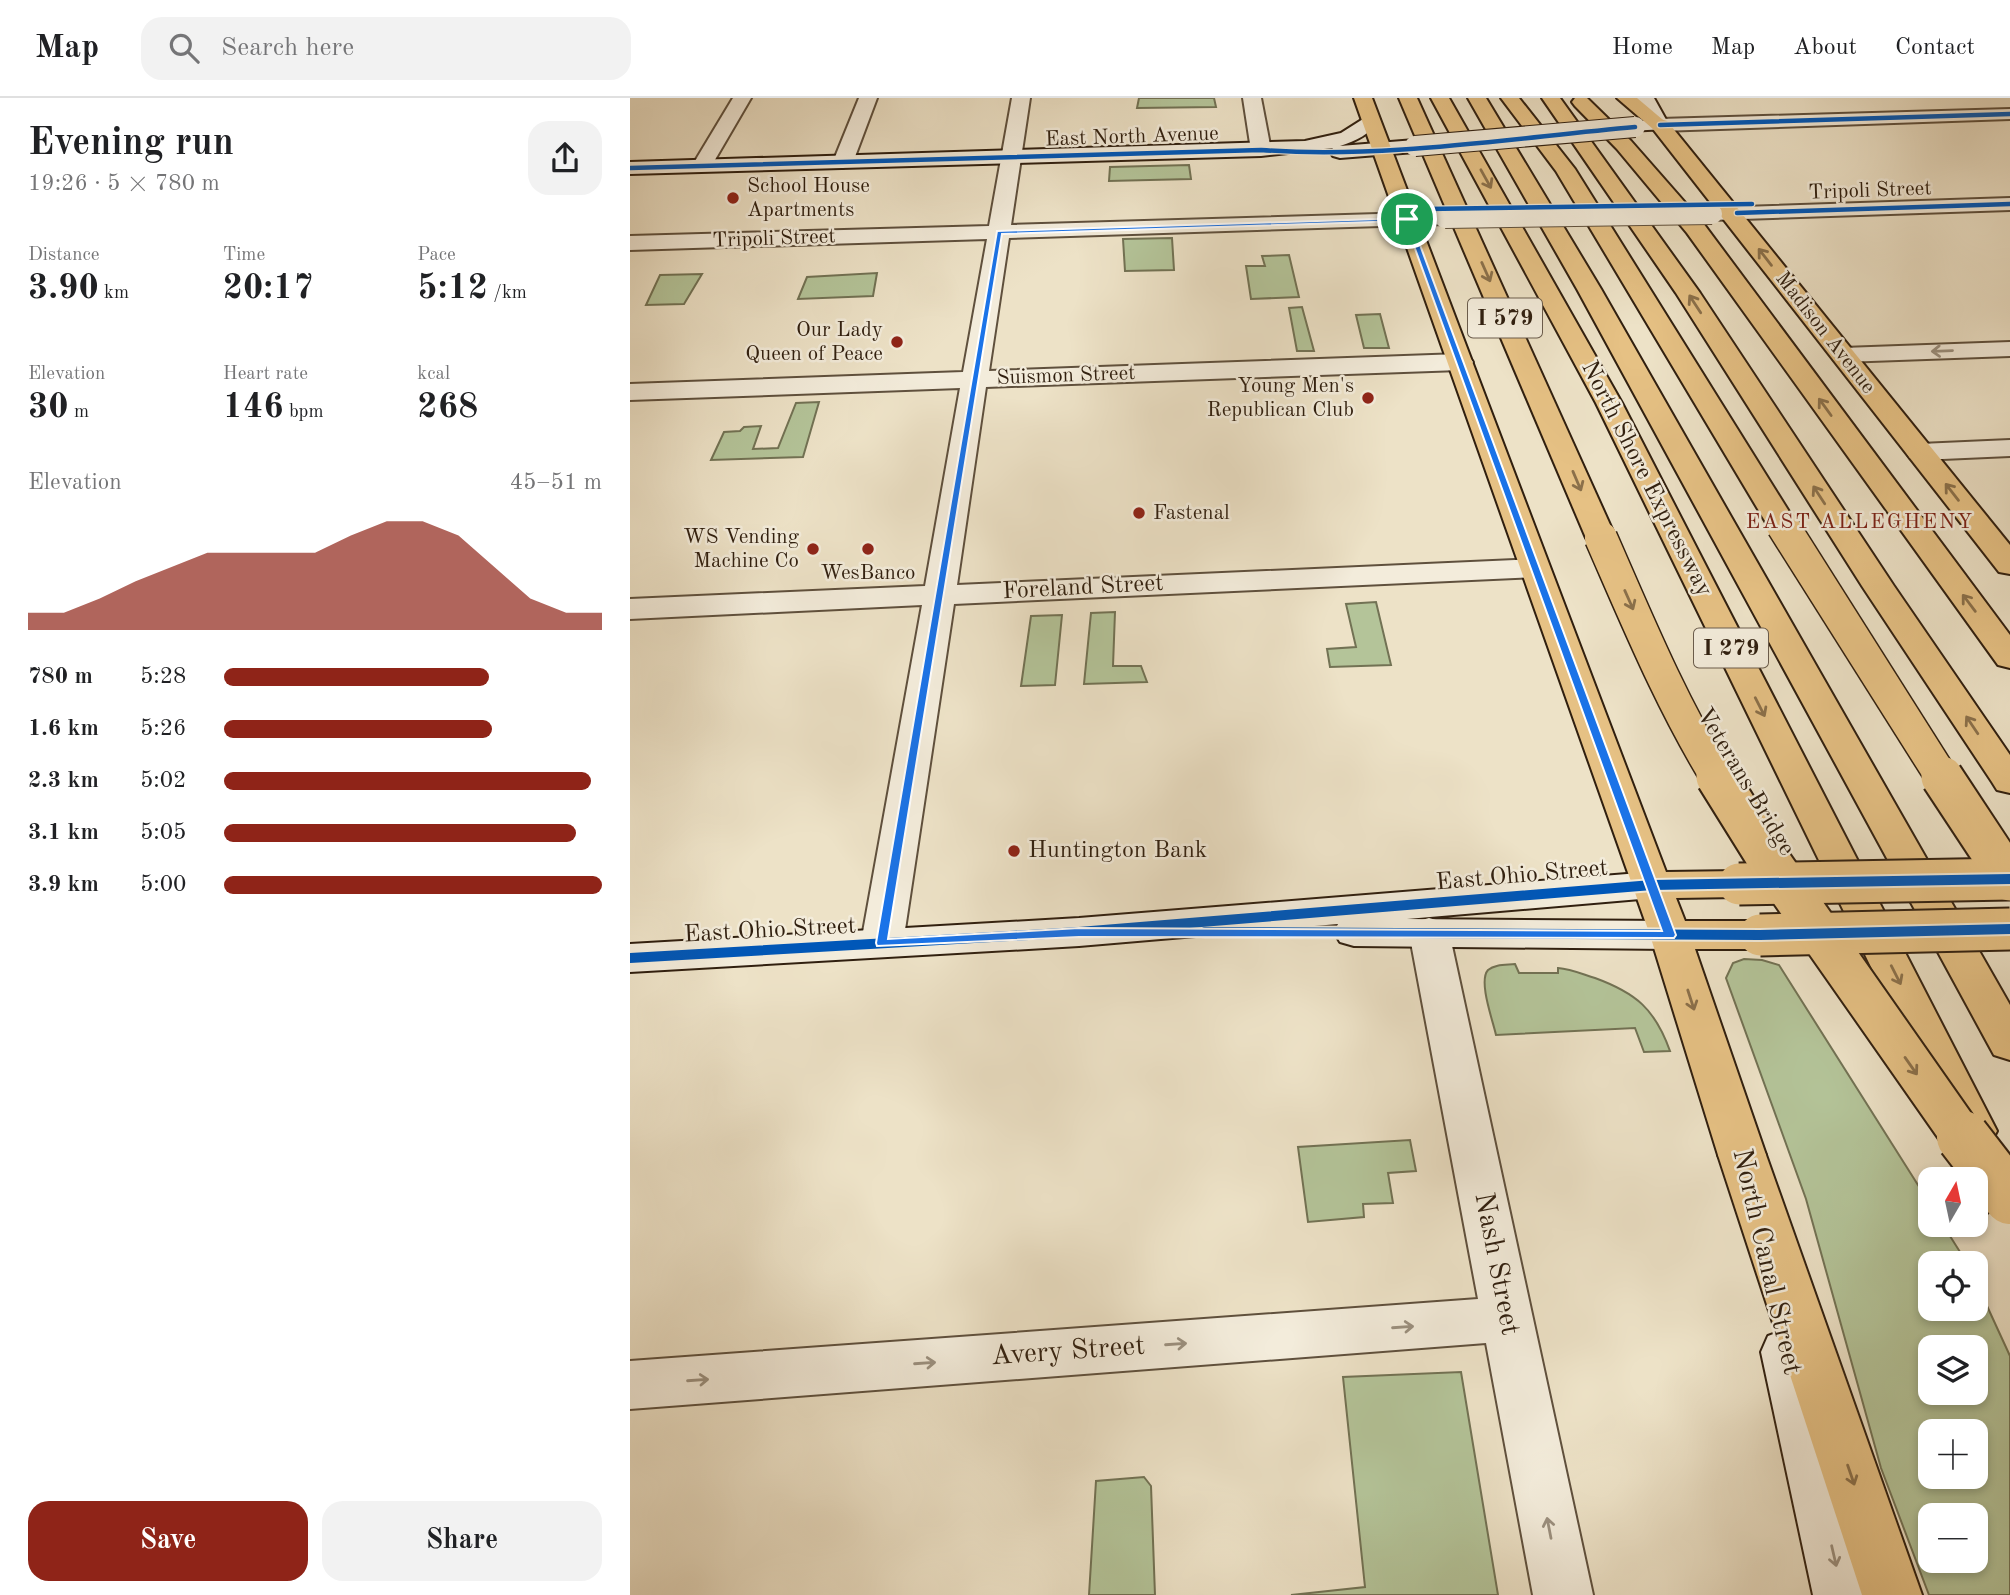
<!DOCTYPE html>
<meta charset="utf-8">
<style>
:root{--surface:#fff;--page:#f2f2f2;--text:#202124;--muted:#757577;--line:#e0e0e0;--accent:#8f2418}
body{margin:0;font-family:"Old Standard TT",serif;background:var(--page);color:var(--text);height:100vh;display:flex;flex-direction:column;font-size:26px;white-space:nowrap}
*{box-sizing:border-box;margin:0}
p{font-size:23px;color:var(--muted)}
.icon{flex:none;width:38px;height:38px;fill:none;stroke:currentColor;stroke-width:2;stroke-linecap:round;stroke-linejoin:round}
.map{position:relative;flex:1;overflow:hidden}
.details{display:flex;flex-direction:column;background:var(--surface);width:630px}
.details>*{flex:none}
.needle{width:46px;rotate:9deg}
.fabs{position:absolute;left:1288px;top:1069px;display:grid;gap:14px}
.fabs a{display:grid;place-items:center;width:70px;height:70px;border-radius:14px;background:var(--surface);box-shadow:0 4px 10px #0003;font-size:35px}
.pin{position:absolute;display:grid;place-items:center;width:60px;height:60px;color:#fff;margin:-30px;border:4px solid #fff;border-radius:50%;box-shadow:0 2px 7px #0007}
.round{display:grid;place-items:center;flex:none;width:74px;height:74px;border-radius:21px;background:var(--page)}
.headline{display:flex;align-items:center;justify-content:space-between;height:119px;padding:0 28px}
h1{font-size:38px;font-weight:700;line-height:52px}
.figures{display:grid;grid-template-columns:repeat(3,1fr);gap:10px;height:119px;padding:7px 28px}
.figures div{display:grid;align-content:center}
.figures b{font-size:35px;font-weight:700}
.figures small{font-size:19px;font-weight:400}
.figures p{font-size:19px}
.chart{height:196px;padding:14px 28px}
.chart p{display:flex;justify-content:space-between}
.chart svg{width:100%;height:126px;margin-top:7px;fill:var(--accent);opacity:.7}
.button{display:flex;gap:14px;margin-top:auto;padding:14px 28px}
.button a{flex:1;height:80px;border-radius:21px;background:var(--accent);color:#fff;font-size:28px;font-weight:700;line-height:80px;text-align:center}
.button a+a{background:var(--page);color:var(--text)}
ul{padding:0 28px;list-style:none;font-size:23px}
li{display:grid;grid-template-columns:112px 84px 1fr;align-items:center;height:52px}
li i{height:18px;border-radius:9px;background:var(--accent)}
header{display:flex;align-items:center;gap:42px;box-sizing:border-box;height:98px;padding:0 35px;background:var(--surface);border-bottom:2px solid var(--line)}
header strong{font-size:33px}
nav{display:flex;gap:38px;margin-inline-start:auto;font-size:24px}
.search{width:490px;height:63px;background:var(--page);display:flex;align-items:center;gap:18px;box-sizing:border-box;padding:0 24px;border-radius:21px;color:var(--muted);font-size:26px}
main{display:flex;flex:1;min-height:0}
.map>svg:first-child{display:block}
.green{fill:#b4c499;stroke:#727254;stroke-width:2;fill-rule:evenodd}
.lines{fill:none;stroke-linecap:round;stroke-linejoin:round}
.street-casing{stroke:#5f503d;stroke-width:4}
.secondary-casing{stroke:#301f0f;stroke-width:4}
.primary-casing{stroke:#301f0f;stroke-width:4}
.highway-casing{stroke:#301f0f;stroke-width:4}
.street{fill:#f3ecdb;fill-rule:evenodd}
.secondary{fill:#f3ecdb;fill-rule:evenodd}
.primary{fill:#e6c184;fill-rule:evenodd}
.highway{fill:#e6c184;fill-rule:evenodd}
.street-bridge-casing{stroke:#5f503d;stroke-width:22;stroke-linecap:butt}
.secondary-bridge-casing{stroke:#301f0f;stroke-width:22;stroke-linecap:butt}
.primary-bridge-casing{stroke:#301f0f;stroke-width:45;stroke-linecap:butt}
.highway-bridge-far2-casing{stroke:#301f0f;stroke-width:35;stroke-linecap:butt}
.highway-bridge-far1-casing{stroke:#301f0f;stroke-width:45;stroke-linecap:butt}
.highway-bridge-casing{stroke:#301f0f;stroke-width:56;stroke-linecap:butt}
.street-bridge{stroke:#f3ecdb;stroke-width:20}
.secondary-bridge{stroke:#f3ecdb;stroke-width:20}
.primary-bridge{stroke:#e6c184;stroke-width:41}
.highway-bridge-far2{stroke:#e6c184;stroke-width:32}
.highway-bridge-far1{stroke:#e6c184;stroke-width:41}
.highway-bridge{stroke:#e6c184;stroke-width:52}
.cycleway-far1-casing{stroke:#f3ecdb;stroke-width:7}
.cycleway-casing{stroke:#f3ecdb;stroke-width:14}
.cycleway-far1{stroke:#0057b8;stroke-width:4.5}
.cycleway{stroke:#0057b8;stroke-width:10}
.oneway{stroke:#8b704a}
.oneway2{stroke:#9b907f}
.route{fill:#1a73e8;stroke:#fff;stroke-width:2;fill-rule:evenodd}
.poi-dot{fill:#8f2418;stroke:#f3ecdb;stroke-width:2.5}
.labels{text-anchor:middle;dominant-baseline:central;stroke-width:5;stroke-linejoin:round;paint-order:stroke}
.far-street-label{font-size:21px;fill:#301f0f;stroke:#f3ecdb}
.far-poi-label{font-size:21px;fill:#301f0f;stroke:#f3ecdb;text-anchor:end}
.far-neighbourhood-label{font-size:21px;letter-spacing:2px;fill:#7a1f14;stroke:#f3ecdb}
.shield{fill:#f3ecdb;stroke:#6a5c4c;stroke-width:2}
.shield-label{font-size:23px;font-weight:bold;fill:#301f0f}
.street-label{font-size:24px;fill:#301f0f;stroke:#f3ecdb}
.poi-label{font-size:24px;fill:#301f0f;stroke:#f3ecdb;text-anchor:start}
.near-street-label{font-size:28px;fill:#301f0f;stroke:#f3ecdb}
</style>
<header>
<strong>Map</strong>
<div class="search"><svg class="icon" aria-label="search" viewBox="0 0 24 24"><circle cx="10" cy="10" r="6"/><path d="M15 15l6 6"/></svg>Search here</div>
<nav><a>Home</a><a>Map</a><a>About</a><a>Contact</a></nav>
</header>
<main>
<section class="details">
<div class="headline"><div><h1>Evening run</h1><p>19:26 · 5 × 780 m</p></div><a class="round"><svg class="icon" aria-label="share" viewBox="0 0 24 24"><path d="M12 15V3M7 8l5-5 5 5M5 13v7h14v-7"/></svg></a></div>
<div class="figures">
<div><p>Distance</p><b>3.90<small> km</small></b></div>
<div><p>Time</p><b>20:17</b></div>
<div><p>Pace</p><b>5:12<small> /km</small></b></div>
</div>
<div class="figures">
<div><p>Elevation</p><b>30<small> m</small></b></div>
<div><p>Heart rate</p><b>146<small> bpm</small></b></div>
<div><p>kcal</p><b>268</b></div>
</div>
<div class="chart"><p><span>Elevation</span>45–51 m</p>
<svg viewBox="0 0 160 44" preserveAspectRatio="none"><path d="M0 44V38L10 38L20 33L30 27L40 22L50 17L60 17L70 17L80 17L90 11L100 6L110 6L120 11L130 22L140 33L150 38L160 38V44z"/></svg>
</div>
<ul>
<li><b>780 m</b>5:28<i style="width:70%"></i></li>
<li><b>1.6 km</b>5:26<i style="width:71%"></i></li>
<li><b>2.3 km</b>5:02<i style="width:97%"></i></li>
<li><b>3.1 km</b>5:05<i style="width:93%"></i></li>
<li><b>3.9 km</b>5:00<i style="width:100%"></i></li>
</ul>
<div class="button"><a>Save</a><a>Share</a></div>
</section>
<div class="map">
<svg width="1380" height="1497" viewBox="0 0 1380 1497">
<rect width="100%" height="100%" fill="#ede2c7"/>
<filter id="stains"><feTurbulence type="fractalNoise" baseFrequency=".00286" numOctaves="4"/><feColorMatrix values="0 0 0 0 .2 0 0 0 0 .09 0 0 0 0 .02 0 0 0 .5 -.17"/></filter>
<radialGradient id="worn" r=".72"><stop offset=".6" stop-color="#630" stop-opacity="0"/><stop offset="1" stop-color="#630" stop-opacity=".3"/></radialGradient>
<g class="green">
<path d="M509 0H584L586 9 507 10Z"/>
<path d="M559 67 561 81 479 83 480 69Z"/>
<path d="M542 140 544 172 495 173 493 141Z"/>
<path d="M659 157 669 199 621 201 616 168H635L632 158Z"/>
<path d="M247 175 243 198 168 201 177 179Z"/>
<path d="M72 176 54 206 16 207 30 177Z"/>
<path d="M672 209 684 253H667L659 210Z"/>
<path d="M750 216 759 250H734L726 217Z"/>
<path d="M189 304 173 359 81 362 94 334 110 333 114 329 131 328 123 351 148 350 166 305Z"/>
<path d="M746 504 761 567 700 569 697 551 726 549 716 506Z"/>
<path d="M485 514 483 568H511L517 584 454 586 461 515Z"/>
<path d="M432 517 425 587 391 588 401 518Z"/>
<path d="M1114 861 1132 862 1149 867 1300 1106V1127H1313L1337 1165 1300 1166V1211H1346V1184L1380 1258V1497H1299L1251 1370 1176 1101 1096 880 1103 865ZM1300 1250H1346V1295H1300ZM1300 1334H1346V1379H1300ZM1300 1418H1346V1463H1300Z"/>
<path d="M885 866 889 875H928V870C941 871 952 876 965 880 1006 895 1025 911 1040 953L1014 954 1005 930 866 937C863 923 848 883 858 872 865 866 876 867 885 866Z"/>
<path d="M780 1042 786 1073 758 1075 763 1105 733 1106 734 1119 678 1124 668 1049Z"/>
<path d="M831 1274 868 1497H661L735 1489 713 1279Z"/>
<path d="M514 1379 521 1388 525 1497H459L466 1383Z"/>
</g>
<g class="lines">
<g class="street-casing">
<g id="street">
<path d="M103 0H121L79 72H65L62 68Z"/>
<path d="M229 0H247L223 64 213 70 206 68 203 64Z"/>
<path d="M382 0H400L381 127 815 114 822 116 826 120 822 124 815 126 379 140 359 273 830 256 839 259 843 264 839 269 830 272 356 289 327 487 905 461 916 463 920 470 916 477 905 479 324 506 273 845 267 855 252 859 237 855 231 845 292 507 0 521V501L295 488 330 290 0 302V286L333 274 357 141 0 152V138L359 128Z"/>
<path d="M613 0H631L641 52 638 56H624L621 52Z"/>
<path d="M1380 11V21L1030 33 1021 27 1030 21Z"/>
<path d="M1380 100V112L1082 122 1075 120 1071 116 1075 112 1082 110Z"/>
<path d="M1380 244V258L1213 264 1204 262 1201 257 1204 252 1213 250Z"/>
<path d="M1380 342V358L1290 362 1280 360 1276 354 1280 348 1290 346Z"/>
<path d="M799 820 813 824 819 834 963 1497H903L856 1245 0 1311V1263L848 1201 779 834 785 824Z"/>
</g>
</g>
<g class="secondary-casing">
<g id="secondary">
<path d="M1006 0H1024L1039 27 1037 31 998 33 996 29 998 25 1018 22Z"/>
<path d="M741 16 750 22C740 36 726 43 710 48L785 42 795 48 785 54 710 60 703 58 700 54 703 50 631 58 0 76V64L675 43 711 35Z"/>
<path d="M1022 774 1036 778 1042 787 1036 796 1022 800 777 821 1040 823 1054 827 1060 837 1054 847 1040 851 724 848 710 844 704 834 708 826 449 848 0 874V846L449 820Z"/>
<path d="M1157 1231 1176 1238 1183 1254 1243 1497H1183L1131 1254 1138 1238Z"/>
</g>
</g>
<g class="primary-casing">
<g id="primary">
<path d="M724 0H742L1036 774 1109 773 1123 777 1129 786 1123 795 1109 799 1046 800 1055 823H1130L1144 827 1150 837 1144 847 1130 851H1065L1136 1057 1129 1070 1112 1075 1095 1070 1088 1057 1020 837Z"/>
<path d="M1030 21 1037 23 1380 447V476L1369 474 1023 31 1021 27Z"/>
</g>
</g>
<g class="highway-casing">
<g id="highway">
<path d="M769 0H787L986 440 982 446 971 449 960 446 956 440Z"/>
<path d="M801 0H819L992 305 1367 1033 1360 1046 1344 1051 1328 1046 1321 1033 966 305Z"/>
<path d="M838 0H856L971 191 1380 907V962L1364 957 1358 946 947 191Z"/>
<path d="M871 0H889L945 71 1168 428 1163 434 1153 437 1143 434 1138 428 926 73Z"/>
<path d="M912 0H930L1070 195 1264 488 1380 657V695L1367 692 1362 684 1232 488 1046 195Z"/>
<path d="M945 0H957L1001 43 1073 125 1380 537V570L1368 567 1057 135 987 51 945 8 942 4Z"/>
<path d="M987 0H1007L1039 27 1030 33 1023 31Z"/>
<path d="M1112 1039 1129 1044 1136 1057 1292 1497H1232L1088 1057 1095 1044Z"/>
</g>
</g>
<use href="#street" class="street"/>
<use href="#secondary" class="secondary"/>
<use href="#primary" class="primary"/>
<use href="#highway" class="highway"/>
<g class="street-bridge-casing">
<path id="street-bridge" d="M815 120 1082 116"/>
</g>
<g class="secondary-bridge-casing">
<path id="secondary-bridge" d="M785 48 1005 29"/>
</g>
<g class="primary-bridge-casing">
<g id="primary-bridge">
<path d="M1109 786 1380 781"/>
<path d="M1130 837 1380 831"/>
</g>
</g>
<g class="highway-bridge-far2-casing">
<g id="highway-bridge-far2">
<path d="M1153 428 1313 681"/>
<path d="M971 440C1007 522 1041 605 1088 681"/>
</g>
</g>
<g class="highway-bridge-far1-casing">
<g id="highway-bridge-far1">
<path d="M1087 679 1140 764 1334 1041"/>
<path d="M1312 679 1380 782"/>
</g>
</g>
<g class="highway-bridge-casing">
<path id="highway-bridge" d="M1333 1039 1380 1100"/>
</g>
<use href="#street-bridge" class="street-bridge"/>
<use href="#secondary-bridge" class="secondary-bridge"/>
<use href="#primary-bridge" class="primary-bridge"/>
<use href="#highway-bridge-far2" class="highway-bridge-far2"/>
<use href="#highway-bridge-far1" class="highway-bridge-far1"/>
<use href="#highway-bridge" class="highway-bridge"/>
<g class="cycleway-far1-casing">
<g id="cycleway-far1">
<path d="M1030 27 1380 16"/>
<path d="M0 70 631 52C755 61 882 40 1005 29"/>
<path d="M797 111 1122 106"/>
<path d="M1107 115 1380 106"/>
</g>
</g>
<g class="cycleway-casing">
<g id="cycleway">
<path d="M575 834 1130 837 1380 831"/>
<path d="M0 860 449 834 1022 787 1380 781"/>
</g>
</g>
<use href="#cycleway-far1" class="cycleway-far1"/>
<use href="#cycleway" class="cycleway"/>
</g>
<defs><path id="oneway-shaft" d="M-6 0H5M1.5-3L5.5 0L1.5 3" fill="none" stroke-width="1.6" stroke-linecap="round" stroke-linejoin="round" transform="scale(1.75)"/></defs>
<g class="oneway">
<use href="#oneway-shaft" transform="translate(856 81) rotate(61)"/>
<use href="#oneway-shaft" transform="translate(1135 159) rotate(-128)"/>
<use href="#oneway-shaft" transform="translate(856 174) rotate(66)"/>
<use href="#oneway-shaft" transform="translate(1065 206) rotate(-123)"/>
<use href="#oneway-shaft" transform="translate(1195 309) rotate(-126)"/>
<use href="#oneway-shaft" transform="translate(947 383) rotate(67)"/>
<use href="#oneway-shaft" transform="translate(1322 394) rotate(-128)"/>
<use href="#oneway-shaft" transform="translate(1189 397) rotate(-123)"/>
<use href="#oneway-shaft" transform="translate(999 502) rotate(66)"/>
<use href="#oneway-shaft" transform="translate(1339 505) rotate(-127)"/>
<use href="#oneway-shaft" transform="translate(1130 609) rotate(63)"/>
<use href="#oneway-shaft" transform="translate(1342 627) rotate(-124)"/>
<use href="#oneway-shaft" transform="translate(1266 877) rotate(63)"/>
<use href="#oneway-shaft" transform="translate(1061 902) rotate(72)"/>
<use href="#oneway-shaft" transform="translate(1281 968) rotate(55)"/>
<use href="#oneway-shaft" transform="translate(1221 1377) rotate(71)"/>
</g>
<g class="oneway2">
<use href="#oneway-shaft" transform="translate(1312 253) rotate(178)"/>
<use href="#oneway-shaft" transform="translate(773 1229) rotate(-4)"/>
<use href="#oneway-shaft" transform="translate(546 1246) rotate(-4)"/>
<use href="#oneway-shaft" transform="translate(295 1265) rotate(-4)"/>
<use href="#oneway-shaft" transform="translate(68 1282) rotate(-4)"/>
<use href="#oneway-shaft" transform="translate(919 1430) rotate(-101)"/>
<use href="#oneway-shaft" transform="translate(1204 1458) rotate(77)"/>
</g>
<path class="route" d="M780 120 1046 837 1044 840 449 839 247 848 246 845 367 133ZM775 123 1032 833 449 830 258 841 372 136Z"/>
<g class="poi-dot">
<circle cx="103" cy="100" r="7"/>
<circle cx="267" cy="244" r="7"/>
<circle cx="738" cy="300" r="7"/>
<circle cx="509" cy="415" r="7"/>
<circle cx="183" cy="451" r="7"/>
<circle cx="238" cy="451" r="7"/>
<circle cx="384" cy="753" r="7"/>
</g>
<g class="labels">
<g class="far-street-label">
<text transform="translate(502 39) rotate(-2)">East North Avenue</text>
<text transform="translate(1240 93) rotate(-2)">Tripoli Street</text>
<text transform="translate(144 141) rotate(-2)">Tripoli Street</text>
<text transform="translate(1195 235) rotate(52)">Madison Avenue</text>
<text transform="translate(436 278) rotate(-2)">Suismon Street</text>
</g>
<g class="far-poi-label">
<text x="117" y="88" text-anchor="start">School House<tspan x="117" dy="24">Apartments</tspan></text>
<text x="253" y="232">Our Lady<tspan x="253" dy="24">Queen of Peace</tspan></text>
<text x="724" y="288">Young Men's<tspan x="724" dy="24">Republican Club</tspan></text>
<text x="523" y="415" text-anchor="start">Fastenal</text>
<text x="169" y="439">WS Vending<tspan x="169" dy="24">Machine Co</tspan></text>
<text x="238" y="475" text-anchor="middle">WesBanco</text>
</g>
<g class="far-neighbourhood-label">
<text x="1230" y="424">EAST ALLEGHENY</text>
</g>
<g class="shield">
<rect x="838" y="200.5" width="74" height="39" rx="5"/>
<rect x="1064" y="530.5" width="74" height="39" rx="5"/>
</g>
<g class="shield-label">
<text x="875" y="220">I 579</text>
<text x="1101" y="550">I 279</text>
</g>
<g class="street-label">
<text transform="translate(1016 381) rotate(63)">North Shore Expressway</text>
<text transform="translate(453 490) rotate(-3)">Foreland Street</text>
<text transform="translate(1115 684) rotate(59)">Veterans Bridge</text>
<text transform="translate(892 778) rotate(-5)">East Ohio Street</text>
<text transform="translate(140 833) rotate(-3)">East Ohio Street</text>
</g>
<g class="poi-label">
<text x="398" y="753">Huntington Bank</text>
</g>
<g class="near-street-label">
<text transform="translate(1136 1164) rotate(77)">North Canal Street</text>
<text transform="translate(866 1166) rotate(79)">Nash Street</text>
<text transform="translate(438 1254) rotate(-4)">Avery Street</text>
</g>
</g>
<rect width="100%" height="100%" filter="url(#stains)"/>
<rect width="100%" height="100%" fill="url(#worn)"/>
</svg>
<div class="fabs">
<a><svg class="needle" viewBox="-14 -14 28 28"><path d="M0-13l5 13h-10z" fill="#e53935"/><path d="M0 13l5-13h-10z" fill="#757577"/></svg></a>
<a><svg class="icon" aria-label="locate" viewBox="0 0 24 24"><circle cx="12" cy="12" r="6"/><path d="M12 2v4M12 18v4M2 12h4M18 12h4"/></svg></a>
<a><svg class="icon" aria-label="layers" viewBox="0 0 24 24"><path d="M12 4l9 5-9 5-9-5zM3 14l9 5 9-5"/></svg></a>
<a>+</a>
<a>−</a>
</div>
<div class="pin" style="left:777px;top:121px;background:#1e9e55"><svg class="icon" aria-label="arrive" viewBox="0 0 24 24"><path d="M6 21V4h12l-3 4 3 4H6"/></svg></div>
</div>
</main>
